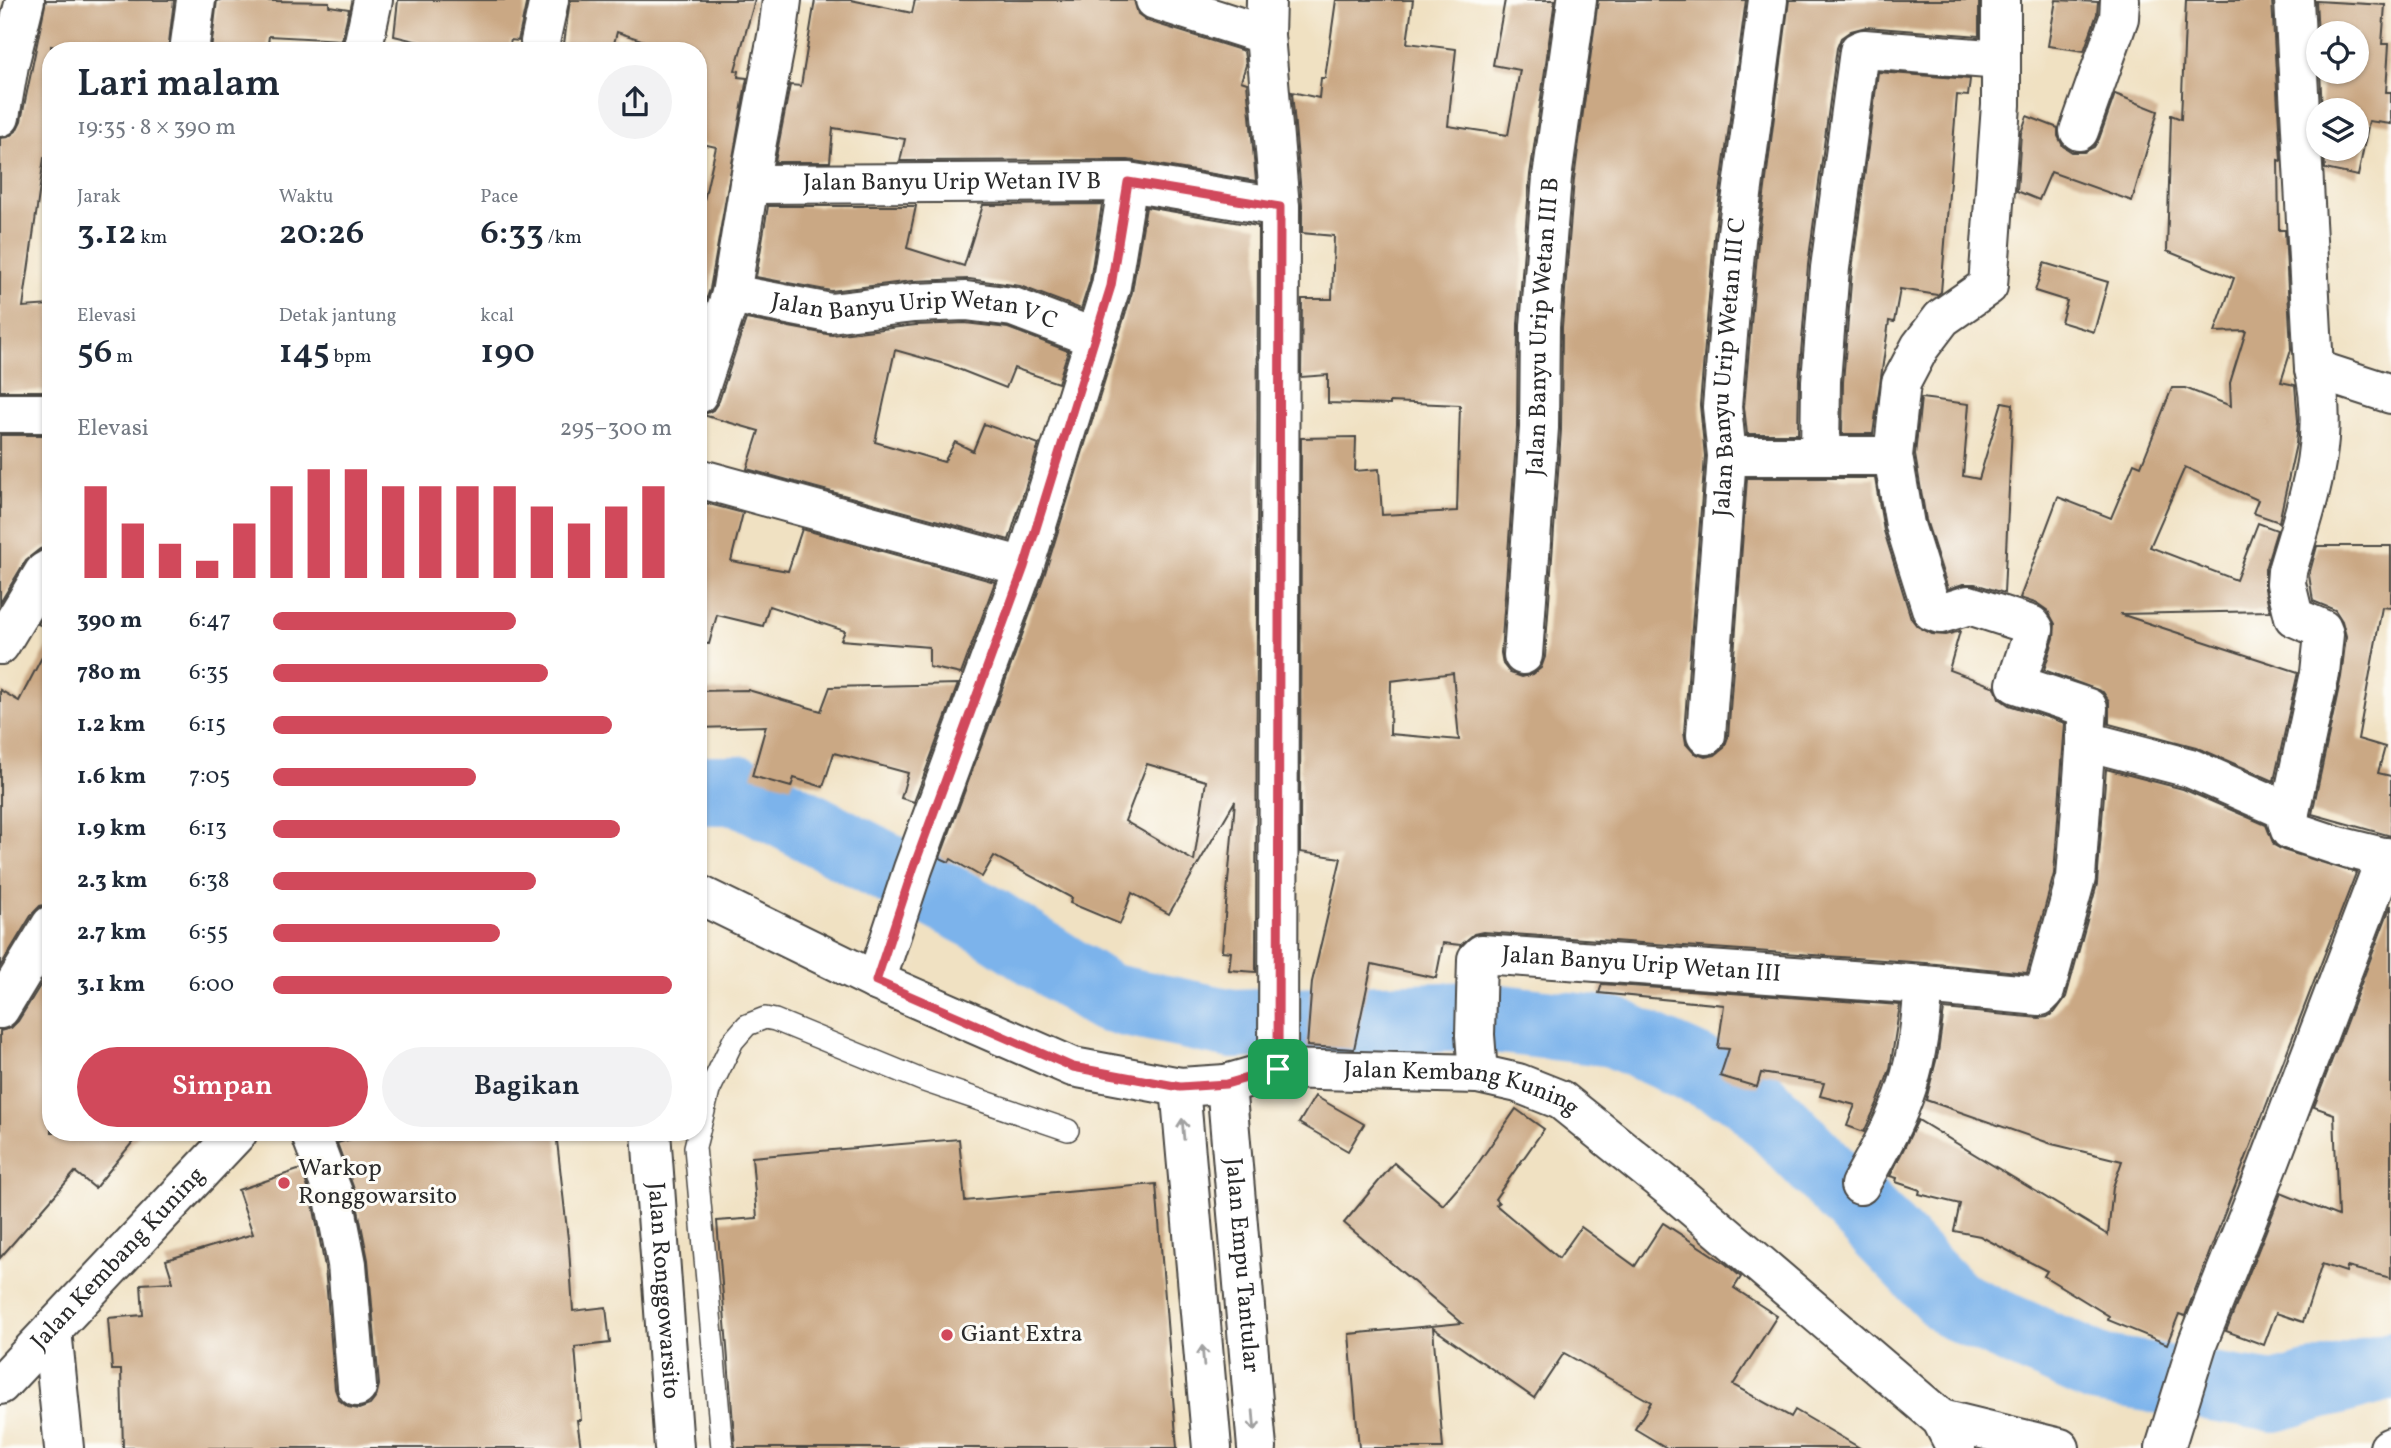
<!DOCTYPE html>
<html lang="id">
<meta charset="utf-8">
<style>
:root{--surface:#fff;--page:#f2f2f3;--text:#1f2937;--muted:#747a83;--accent:#d1495b}
body{margin:0;font-family:Vollkorn,serif;background:var(--page);color:var(--text);height:100vh;display:flex;flex-direction:column;font-size:26px;white-space:nowrap}
*{box-sizing:border-box;margin:0}
p{font-size:23px;color:var(--muted)}
.icon{flex:none;width:38px;height:38px;fill:none;stroke:currentColor;stroke-width:2;stroke-linecap:round;stroke-linejoin:round}
.map{position:relative;flex:1;overflow:hidden}
.details{position:absolute;left:42px;top:42px;width:665px;height:1099px;display:flex;flex-direction:column;background:var(--surface);border-radius:28px;box-shadow:0 2px 5px #0004}
.details>*{flex:none}
.buttons{position:absolute;left:2306px;top:21px;display:grid;gap:14px}
.buttons a{display:grid;place-items:center;width:63px;height:63px;border-radius:50%;background:var(--surface);box-shadow:0 2px 5px #0004;font-size:35px}
.pin{position:absolute;display:grid;place-items:center;width:60px;height:60px;color:#fff;margin:-30px;border-radius:14px;box-shadow:0 4px 10px #0006}
.round{display:grid;place-items:center;flex:none;width:74px;height:74px;border-radius:37px;background:var(--page)}
.headline{display:flex;align-items:center;justify-content:space-between;height:119px;padding:0 35px}
h1{font-size:38px;font-weight:600;line-height:52px}
.metrics{display:grid;grid-template-columns:repeat(3,1fr);gap:10px;height:119px;padding:7px 35px}
.metrics div{display:grid;align-content:center}
.metrics b{font-size:35px;font-weight:600}
.metrics small{font-size:19px;font-weight:400}
.metrics p{font-size:19px}
.chart{height:196px;padding:14px 35px}
.chart p{display:flex;justify-content:space-between}
.chart svg{width:100%;height:126px;margin-top:7px;stroke:var(--accent);stroke-width:6}
.button{display:flex;gap:14px;margin-top:auto;padding:14px 35px}
.button a{flex:1;height:80px;border-radius:42px;background:var(--accent);color:#fff;font-size:28px;font-weight:600;line-height:80px;text-align:center}
.button a+a{background:var(--page);color:var(--text)}
ul{padding:0 35px;list-style:none;font-size:23px}
li{display:grid;grid-template-columns:112px 84px 1fr;align-items:center;height:52px}
li i{height:18px;border-radius:9px;background:var(--accent)}
.map>svg:first-child{display:block}
.lines{fill:none;stroke-linecap:round;stroke-linejoin:round}
.river{stroke:#7bb3eb;stroke-width:70}
.building{fill:#caa884;fill-rule:evenodd}
.service-casing{stroke:#494642;stroke-width:24}
.minor-casing{stroke:#494642;stroke-width:42}
.primary-casing{stroke:#494642;stroke-width:42}
.service{stroke:#fff;stroke-width:21}
.minor{stroke:#fff;stroke-width:38}
.primary{stroke:#fff;stroke-width:38}
.oneway{stroke:#a0a0a0}
.route-casing{stroke:#fff;stroke-width:14}
.route{stroke:#d1495b;stroke-width:9}
.poi-dot{fill:#d1495b;stroke:#fdfcf7;stroke-width:2.5}
.labels{text-anchor:middle;dominant-baseline:central;stroke-width:6;stroke-linejoin:round;paint-order:stroke}
.street-label{font-size:24px;fill:#2b2b2b;stroke:#fdfcf7}
.poi-label{font-size:24px;fill:#2b2b2b;stroke:#fdfcf7;text-anchor:start}
</style>
<div class="map">
<svg width="2391" height="1448" viewBox="0 0 2391 1448">
<rect width="100%" height="100%" fill="#fdfcf7"/>
<filter id="ink" filterUnits="userSpaceOnUse"><feTurbulence type="fractalNoise" baseFrequency=".0143" numOctaves="2"/><feDisplacementMap in="SourceGraphic" scale="14" xChannelSelector="R" yChannelSelector="G"/><feConvolveMatrix kernelMatrix="1 2 1 2 8 2 1 2 1" color-interpolation-filters="sRGB"/></filter>
<filter id="wash" filterUnits="userSpaceOnUse"><feTurbulence type="fractalNoise" baseFrequency=".00686" numOctaves="4" result="noise"/><feDisplacementMap in="SourceGraphic" scale="28" xChannelSelector="R" yChannelSelector="G"/><feGaussianBlur stdDeviation="1.57" result="paint"/><feColorMatrix in="noise" values="0 0 0 0 0 0 0 0 0 0 0 0 0 0 0 0 0 1.4 0 .05"/><feComposite in="paint" operator="in"/></filter>
<g filter="url(#wash)">
<rect width="100%" height="100%" fill="#f0e1c2"/>
<g class="lines">
<path class="river" d="M698 790H739L987 920 1107 998 1232 1024 1475 1016 1613 1032 1747 1092 1953 1304 2098 1369 2274 1397 2391 1366"/>
</g>
<g id="blocks">
<g class="building">
<path d="M46 0H174L168 51H75L51 46V137L48 158H44L23 307 51 305V391H0V138L8 137 16 131 21 121Z"/>
<path d="M217 0 329 2V6L349 9 342 40 269 36 267 51H211Z"/>
<path d="M398 0H527L518 41 511 40 508 51H456L394 36Z"/>
<path d="M570 0H755L735 70 739 71 738 77 747 78 710 289 698 323V227L716 147 698 143V51H675L617 32 612 51H563Z"/>
<path d="M815 0H851L912 13 915 0H1134L1138 14 1148 21 1244 51 1246 65 1241 81 1247 83 1256 181 1128 160 900 161 905 139 833 128 830 162H775L790 85 801 86Z"/>
<path d="M1336 0H1413L1407 43 1456 49 1448 126 1508 135 1520 70 1493 65 1505 0H1555L1530 175 1518 324 1517 427 1501 653 1503 664 1510 673 1522 677 1533 674 1541 668 1545 657 1561 430 1562 327 1574 179 1598 0H1746L1714 238 1700 405 1705 456 1684 733 1686 744 1694 753 1705 757 1715 755 1724 748 1728 737 1747 478H1875L1884 531 1911 618 1917 626 1932 634 1946 635 1960 631 1949 670 1995 687 1999 698 2009 705 2065 723 2054 874 2027 973 1926 963 1483 932 1474 934 1461 945 1443 943 1436 978 1372 964 1354 1049 1307 1046 1312 982 1341 858 1300 852 1301 438 1356 437 1355 471 1379 469 1382 515 1457 511 1460 405 1390 402V405L1328 403V375L1301 377 1302 299H1332L1334 236 1302 233V205L1292 92 1319 98 1321 78H1325ZM1453 673 1459 740 1390 734 1391 681Z"/>
<path d="M1789 0H1979V36L1866 27 1851 31 1841 38 1837 48 1808 265 1799 379 1798 434H1747L1744 407 1758 242Z"/>
<path d="M2056 0 2098 2 2097 14 2084 51 2048 46Z"/>
<path d="M2186 0H2272L2281 161 2278 160 2279 230H2285L2291 350 2281 382 2295 385 2298 421 2296 444 2279 522 2253 513 2258 500 2185 467 2150 547 2236 580 2258 523 2277 530 2265 569V589L2270 611 2120 614 2298 672 2274 781 2196 747 2109 724V701L2103 692 2044 670 2054 638 2055 624 2048 611 2038 604 2020 598 2058 497 2111 518 2134 463 2141 466 2172 388H2185L2231 406 2230 383 2246 331 2215 332 2234 278 2167 251 2171 115 2181 119Z"/>
<path d="M2316 1 2385 5 2382 44H2389L2386 92H2391V124L2369 121 2358 176 2325 169 2324 149H2357V110H2322L2320 72H2357V33H2319V52Z"/>
<path d="M1878 72 1970 79 1968 96 1957 95 1941 292 1937 295 1900 289 1894 322 1889 321 1873 434H1842L1843 382 1852 270Z"/>
<path d="M2115 94 2158 111 2132 201 2051 172 2039 200 2017 191 2021 133 2027 116 2058 128V136L2063 146 2072 152H2084L2094 147 2099 139Z"/>
<path d="M1102 204 1090 281 1081 309 1020 286 969 279 912 281 831 291 756 277 768 206H916L907 248 964 266 983 205Z"/>
<path d="M1146 207 1258 226 1256 972 1229 970 1231 952 1222 951 1235 801 1169 914 1132 893 1120 924 1070 903 1072 898 994 856 982 877 951 859 949 862 940 858 1045 573 1132 292ZM1147 764 1206 781 1194 861 1125 821Z"/>
<path d="M2044 263 2108 282 2094 332 2061 322 2067 301 2035 291Z"/>
<path d="M746 319 832 335 916 325 965 323 1008 328 1068 351 1058 383 1014 368 1006 388 948 365 895 350 875 442 944 462 955 442 973 451 984 424 1039 444 1009 540 747 469 759 431 703 415 713 410 719 401Z"/>
<path d="M1921 398 1969 404 1963 476 1979 479 2002 402 2013 404 2004 593 1975 584H1963L1948 589 1926 520 1915 455Z"/>
<path d="M0 435H51V546L40 549 26 560 0 603Z"/>
<path d="M698 501 743 513 731 561 788 571 802 529 995 582 961 674 929 667V647L841 640 845 631 769 606 763 626 717 615 709 644 698 643Z"/>
<path d="M2317 546H2391V608L2382 607 2358 739 2385 747 2378 773 2391 776V836L2312 814 2341 677 2346 636 2342 621 2335 610 2313 601 2309 575Z"/>
<path d="M51 603V630L38 624Z"/>
<path d="M51 640V903L40 906 32 914 0 967V690L19 701Z"/>
<path d="M958 684 914 802 901 798 908 773 834 753 823 787 794 778 791 787 752 776 766 726 698 728V691L748 690 821 711 830 687Z"/>
<path d="M2106 769 2183 789 2266 825 2274 845 2283 850 2356 873 2185 1316 2179 1314 2167 1344 2108 1320 2109 1316 2044 1276 2047 1271 1980 1236 1954 1231 1960 1204 1919 1194 1920 1190 1896 1182 1897 1178 1890 1176 1918 1120 2108 1235 2113 1187 2122 1161 2052 1144 1926 1100 1938 1053 1944 1009 2039 1018 2047 1017 2055 1012 2066 997 2097 884Z"/>
<path d="M2391 905V1278L2347 1267 2346 1272 2322 1264 2303 1322 2276 1313 2264 1345 2226 1331 2281 1193 2338 1216 2334 1114 2314 1107Z"/>
<path d="M51 968V1132H141L95 1188 75 1172 0 1258V1031L11 1028 18 1021Z"/>
<path d="M1602 984 1900 1005 1890 1069 1877 1104 1864 1132 1847 1126 1855 1105 1820 1096 1824 1083 1761 1073 1757 1087 1720 1076 1729 1049 1718 1048 1724 1005 1599 993Z"/>
<path d="M1315 1096 1364 1124 1348 1151 1299 1123Z"/>
<path d="M1516 1109 1544 1129 1495 1199 1499 1203 1496 1205 1559 1258 1581 1227 1635 1266 1663 1223 1726 1264 1741 1277 1734 1288 1777 1316 1733 1385 1791 1417 1795 1410 1860 1448H1667L1635 1429 1651 1402 1564 1353 1534 1398 1433 1328 1443 1448H1359L1349 1334 1462 1323 1344 1223 1394 1163 1443 1205 1472 1172Z"/>
<path d="M376 1132H556L569 1248 573 1311 606 1307 610 1343 575 1347 581 1420H577L581 1448H123L121 1370H112L108 1318 143 1315 141 1284 173 1282 166 1260 253 1234 238 1190 301 1169 312 1199 325 1267 335 1389 339 1400 348 1407 359 1409 370 1405 376 1397 379 1385 368 1260 354 1189 337 1143Z"/>
<path d="M959 1139 965 1201 1156 1184 1177 1448H735L717 1221 757 1218 752 1157Z"/>
</g>
</g>
</g>
<g filter="url(#ink)">
<use href="#blocks" fill-opacity="0" stroke="#494642" stroke-width="2"/>
<g class="lines">
<g class="service-casing">
<path id="service" d="M722 1448 695 1147 709 1091 733 1041 747 1025 765 1018 775 1020 924 1081 1068 1130"/>
</g>
<g class="minor-casing">
<g id="minor">
<path d="M1155 0 1265 35"/>
<path d="M1266 0 1265 35 1280 207 1278 1069"/>
<path d="M189 51 196 0"/>
<path d="M362 51 373 0"/>
<path d="M541 51 540 42 549 0"/>
<path d="M0 117 9 65 25 0"/>
<path d="M2079 131 2119 18 2120 0"/>
<path id="s1" d="M749 184 1128 182 1280 207"/>
<path id="s2" d="M731 294 830 313 914 303 966 301 1013 307 1095 338"/>
<path d="M2314 369 2391 394"/>
<path d="M698 394 731 294 749 184 778 31 782 0"/>
<path d="M0 413H51"/>
<path d="M1727 456H1893"/>
<path d="M1820 456 1821 381 1830 268 1859 51 1864 49 2001 60"/>
<path d="M698 478 1024 567"/>
<path d="M0 645 44 572 51 568"/>
<path id="s3" d="M1523 655 1539 428 1540 326 1552 177 1577 0"/>
<path id="s4" d="M1706 735 1727 456 1722 407 1736 240 1768 0"/>
<path d="M2086 741 2190 768 2290 812 2287 821 2290 830 2338 846 2391 859"/>
<path d="M2290 812 2320 673 2324 634 2322 629 2294 617 2286 584 2287 571C2307 503 2331 441 2314 369L2294 0"/>
<path id="s5" d="M698 894 876 981 1073 1067 1180 1087 1226 1084 1278 1069 1478 1074 1518 1083 1561 1100 1674 1191 1941 1419 1956 1448"/>
<path d="M876 981 913 869 1024 567 1111 286 1128 182"/>
<path d="M0 1009 51 925"/>
<path id="s6" d="M1478 1074 1475 1035 1477 959 1482 954 1924 985 2040 996 2045 991 2076 878 2088 708 2016 684 2033 633 2034 629 2031 625 1969 605 1940 614 1932 611 1905 525 1893 456 1901 383 1920 347 1942 318 1988 286 2001 105V0"/>
<path id="s7" d="M1226 1084 1257 1448"/>
<path d="M1180 1087 1212 1448"/>
<path d="M310 1132 333 1193 347 1264 357 1387"/>
<path id="s8" d="M651 1132 674 1448"/>
<path d="M1860 1185C1877 1154 1896 1122 1907 1087 1918 1054 1921 1019 1924 985"/>
<path d="M52 1330 64 1448"/>
<path id="s9" d="M0 1385 238 1132"/>
<path d="M1941 1419 2060 1448"/>
<path d="M2165 1448 2198 1342 2264 1177 2386 857"/>
</g>
</g>
<g class="primary-casing">
<path id="primary" d="M2389 1448 2391 1447"/>
</g>
<use href="#service" class="service"/>
<use href="#minor" class="minor"/>
<use href="#primary" class="primary"/>
</g>
<defs><path id="oneway-shaft" d="M-6 0H5M1.5-3L5.5 0L1.5 3" fill="none" stroke-width="1.6" stroke-linecap="round" stroke-linejoin="round" transform="scale(1.75)"/></defs>
<g class="oneway">
<use href="#oneway-shaft" transform="translate(1183 1129) rotate(-95)"/>
<use href="#oneway-shaft" transform="translate(1203 1356) rotate(-95)"/>
<use href="#oneway-shaft" transform="translate(1254 1421) rotate(85)"/>
</g>
</g>
<g class="lines" filter="url(#ink)">
<g class="route-casing">
<path id="route" d="M1128 182 1280 207 1278 1069 1226 1084 1180 1087 1073 1067 876 981 913 869 1024 567 1111 286Z"/>
</g>
<use href="#route" class="route"/>
</g>
<g class="poi-dot">
<circle cx="284" cy="1183" r="7"/>
<circle cx="947" cy="1335" r="7"/>
</g>
<g class="labels">
<g class="street-label">
<text stroke="none"><textPath href="#s1" startOffset="203">Jalan Banyu Urip Wetan IV B</textPath></text>
<text stroke="none"><textPath href="#s2" startOffset="186">Jalan Banyu Urip Wetan V C</textPath></text>
<text stroke="none"><textPath href="#s3" startOffset="329">Jalan Banyu Urip Wetan III B</textPath></text>
<text stroke="none"><textPath href="#s4" startOffset="369">Jalan Banyu Urip Wetan III C</textPath></text>
<text stroke="none"><textPath href="#s6" startOffset="282">Jalan Banyu Urip Wetan III</textPath></text>
<text stroke="none"><textPath href="#s5" startOffset="808">Jalan Kembang Kuning</textPath></text>
<text stroke="none"><textPath href="#s9" startOffset="173">Jalan Kembang Kuning</textPath></text>
<text stroke="none"><textPath href="#s7" startOffset="182">Jalan Empu Tantular</textPath></text>
<text stroke="none"><textPath href="#s8" startOffset="159">Jalan Ronggowarsito</textPath></text>
</g>
<g class="poi-label">
<text x="298" y="1169">Warkop<tspan x="298" dy="28">Ronggowarsito</tspan></text>
<text x="961" y="1335">Giant Extra</text>
</g>
</g>
</svg>
<div class="buttons">
<a><svg class="icon" aria-label="locate" viewBox="0 0 24 24"><circle cx="12" cy="12" r="6"/><path d="M12 2v4M12 18v4M2 12h4M18 12h4"/></svg></a>
<a><svg class="icon" aria-label="layers" viewBox="0 0 24 24"><path d="M12 4l9 5-9 5-9-5zM3 14l9 5 9-5"/></svg></a>
</div>
<div class="pin" style="left:1278px;top:1069px;background:#1e9e55"><svg class="icon" aria-label="arrive" viewBox="0 0 24 24"><path d="M6 21V4h12l-3 4 3 4H6"/></svg></div>
<section class="details">
<div class="headline"><div><h1>Lari malam</h1><p>19:35 · 8 × 390 m</p></div><a class="round"><svg class="icon" aria-label="share" viewBox="0 0 24 24"><path d="M12 15V3M7 8l5-5 5 5M5 13v7h14v-7"/></svg></a></div>
<div class="metrics">
<div><p>Jarak</p><b>3.12<small> km</small></b></div>
<div><p>Waktu</p><b>20:26</b></div>
<div><p>Pace</p><b>6:33<small> /km</small></b></div>
</div>
<div class="metrics">
<div><p>Elevasi</p><b>56<small> m</small></b></div>
<div><p>Detak jantung</p><b>145<small> bpm</small></b></div>
<div><p>kcal</p><b>190</b></div>
</div>
<div class="chart"><p><span>Elevasi</span>295–300 m</p>
<svg viewBox="0 0 160 44" preserveAspectRatio="none"><path d="M5 44V12M15 44V25M25 44V32M35 44V38M45 44V25M55 44V12M65 44V6M75 44V6M85 44V12M95 44V12M105 44V12M115 44V12M125 44V19M135 44V25M145 44V19M155 44V12"/></svg>
</div>
<ul>
<li><b>390 m</b>6:47<i style="width:61%"></i></li>
<li><b>780 m</b>6:35<i style="width:69%"></i></li>
<li><b>1.2 km</b>6:15<i style="width:85%"></i></li>
<li><b>1.6 km</b>7:05<i style="width:51%"></i></li>
<li><b>1.9 km</b>6:13<i style="width:87%"></i></li>
<li><b>2.3 km</b>6:38<i style="width:66%"></i></li>
<li><b>2.7 km</b>6:55<i style="width:57%"></i></li>
<li><b>3.1 km</b>6:00<i style="width:100%"></i></li>
</ul>
<div class="button"><a>Simpan</a><a>Bagikan</a></div>
</section>
</div>
